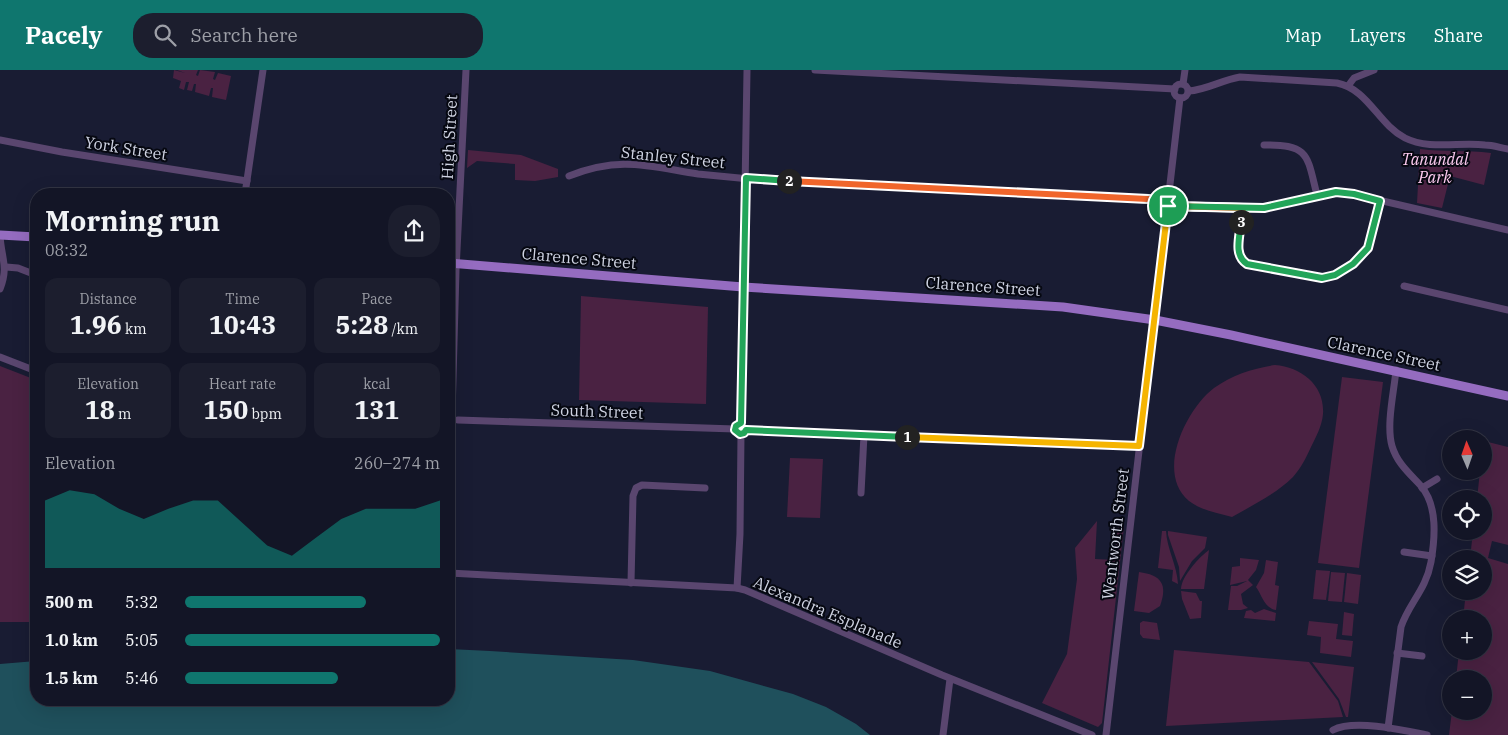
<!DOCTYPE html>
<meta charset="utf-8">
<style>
:root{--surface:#131526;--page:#1c1e2e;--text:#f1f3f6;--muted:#9d9fa7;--line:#323443;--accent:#0f766e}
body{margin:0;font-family:"IBM Plex Serif",serif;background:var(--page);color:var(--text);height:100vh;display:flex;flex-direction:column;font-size:19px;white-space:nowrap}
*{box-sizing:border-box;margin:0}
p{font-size:16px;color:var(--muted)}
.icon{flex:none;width:28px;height:28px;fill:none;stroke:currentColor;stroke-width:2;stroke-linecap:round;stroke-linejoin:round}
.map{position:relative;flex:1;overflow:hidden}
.details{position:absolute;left:30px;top:118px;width:425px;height:518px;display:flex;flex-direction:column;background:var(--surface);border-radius:20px;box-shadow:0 5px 20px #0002,0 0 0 1px var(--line)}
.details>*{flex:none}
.needle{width:32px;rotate:358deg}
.buttons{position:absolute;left:1442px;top:360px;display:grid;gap:10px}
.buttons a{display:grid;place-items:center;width:50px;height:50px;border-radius:50%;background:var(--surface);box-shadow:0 5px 20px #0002,0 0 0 1px var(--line);font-size:25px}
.pin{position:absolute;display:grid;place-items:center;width:42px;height:42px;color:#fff;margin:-21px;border:2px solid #fff;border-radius:50%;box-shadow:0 1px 5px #0007}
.km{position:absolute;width:25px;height:25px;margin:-12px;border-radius:50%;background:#222;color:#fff;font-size:14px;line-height:25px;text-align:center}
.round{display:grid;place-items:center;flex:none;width:52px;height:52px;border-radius:20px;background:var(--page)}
.head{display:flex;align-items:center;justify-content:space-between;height:85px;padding:0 15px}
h1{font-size:28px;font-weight:700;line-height:38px}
.metrics{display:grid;grid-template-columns:repeat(3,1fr);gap:8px;height:85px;padding:5px 15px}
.metrics div{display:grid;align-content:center;border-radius:12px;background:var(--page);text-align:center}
.metrics b{font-size:25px;font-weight:700}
.metrics small{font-size:14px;font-weight:400}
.metrics p{font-size:14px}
.chart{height:140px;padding:10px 15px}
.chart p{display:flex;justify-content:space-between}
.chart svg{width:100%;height:90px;margin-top:5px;fill:var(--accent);opacity:.7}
ul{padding:0 15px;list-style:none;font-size:16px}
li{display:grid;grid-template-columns:80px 60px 1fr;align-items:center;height:38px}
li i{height:12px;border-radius:6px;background:var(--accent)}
header{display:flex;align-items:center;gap:30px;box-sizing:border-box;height:70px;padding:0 25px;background:var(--accent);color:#fff}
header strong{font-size:24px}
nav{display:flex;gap:28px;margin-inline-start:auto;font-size:18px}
.search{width:350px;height:45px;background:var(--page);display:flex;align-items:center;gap:12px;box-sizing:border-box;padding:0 18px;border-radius:20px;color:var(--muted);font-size:19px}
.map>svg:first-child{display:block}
.green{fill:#4a2242}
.water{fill:#1f505c}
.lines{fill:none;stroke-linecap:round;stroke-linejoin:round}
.minor{stroke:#5a466f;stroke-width:7}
.major{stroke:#956cc0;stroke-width:9}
.split-1-casing{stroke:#fff;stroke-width:10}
.split-2-casing{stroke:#fff;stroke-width:10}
.split-3-casing{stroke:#fff;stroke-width:10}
.split-4-casing{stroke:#fff;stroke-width:10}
.split-1{stroke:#f5b400;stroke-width:6}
.split-2{stroke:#22a559;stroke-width:6}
.split-3{stroke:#f0652b;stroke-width:6}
.split-4{stroke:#22a559;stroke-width:6}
.labels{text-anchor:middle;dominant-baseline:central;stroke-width:4;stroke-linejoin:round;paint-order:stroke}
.street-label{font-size:16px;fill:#cfd3e2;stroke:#060811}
.park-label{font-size:16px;font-style:italic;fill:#fdcbf0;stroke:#060811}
</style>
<header>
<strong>Pacely</strong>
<div class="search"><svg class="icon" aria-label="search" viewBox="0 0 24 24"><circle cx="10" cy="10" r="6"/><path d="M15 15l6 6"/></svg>Search here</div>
<nav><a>Map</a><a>Layers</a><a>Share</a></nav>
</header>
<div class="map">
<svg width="1508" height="665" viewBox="0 0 1508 665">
<rect width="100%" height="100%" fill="#191c33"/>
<g class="green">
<path d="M174 0 185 3 177 0H198L196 5 198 6 200 0 215 2 213 9 215 10 218 3 231 6 226 30 212 27 213 18H211L209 26 195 22 196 14H194L192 21 187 20 189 12H186L184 20 179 18 181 11 173 8Z"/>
<path d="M1420 79C1444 82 1467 80 1491 83L1484 115 1450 106 1442 138 1417 133Z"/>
<path d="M468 80 521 85 558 99V107L535 111 515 110V94L477 91 467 98Z"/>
<path d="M581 226 708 237 706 334 579 330Z"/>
<path d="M1275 295C1302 297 1325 316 1323 344 1322 356 1316 367 1311 377 1306 388 1301 398 1293 407 1276 424 1253 435 1232 447 1218 443 1202 441 1189 431 1155 403 1186 339 1214 318 1232 305 1254 298 1275 295Z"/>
<path d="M0 296 36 310V552H0Z"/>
<path d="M1342 307 1383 312 1359 498 1318 493Z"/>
<path d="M1484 371 1508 377V475L1492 471 1488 488 1508 494V665H1449L1452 641H1484V609H1456L1459 581H1484V549H1463L1466 521H1484V489H1470L1473 461H1484V429H1477L1480 401H1484Z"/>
<path d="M790 388 823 389 820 448 787 447Z"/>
<path d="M1097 451 1095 489 1114 490 1118 456H1124L1102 653 1098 657 1042 633 1067 584 1077 509 1075 478Z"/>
<path d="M1162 461H1166C1167 479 1177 495 1178 514L1172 511 1173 500 1158 498Z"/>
<path d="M1168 461 1207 467 1205 478 1192 491 1180 511 1179 497 1168 465Z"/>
<path d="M1209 480 1204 519H1181C1181 507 1199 487 1209 480Z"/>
<path d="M1240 488 1259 490 1256 500 1248 510 1253 515 1241 524 1243 534 1248 538 1241 540H1228L1231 516H1237L1247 511 1230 515 1232 497 1240 496Z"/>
<path d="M1266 490 1278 492 1275 515 1279 516 1276 540C1264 538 1262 525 1256 517L1264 503Z"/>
<path d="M1316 500 1330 501 1326 530 1313 529Z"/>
<path d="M1139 502C1161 505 1168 514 1160 536L1149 543 1134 541Z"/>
<path d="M1331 502 1345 503 1342 532 1328 531Z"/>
<path d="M1347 503 1361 505 1358 534 1344 532Z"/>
<path d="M1181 521 1196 523 1200 531H1202L1201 548 1190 549 1182 529Z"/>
<path d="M1264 539 1276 543 1275 551 1244 548 1246 541 1251 540 1255 543Z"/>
<path d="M1344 542 1354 544 1352 566 1342 565Z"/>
<path d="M1143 551 1157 553 1160 570 1143 568 1140 564V553Z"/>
<path d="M1309 551 1338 554 1336 569 1353 571 1351 587 1320 583 1321 567 1307 565Z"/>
<path d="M1174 580 1309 592 1338 631 1343 647 1166 656Z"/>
<path d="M1312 592 1354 597 1348 647H1346L1339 629Z"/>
</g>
<path class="water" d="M449 579 490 581 633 590 710 601 793 624 826 637 856 654 870 665H0V594L36 591V629H449Z"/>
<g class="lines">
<g class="minor">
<path d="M815 0 1175 19"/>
<circle cx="1181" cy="21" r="7"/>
<path d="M1183 14 1185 0"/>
<path d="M1348 16 1354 8 1374 0"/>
<path d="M1189 21C1206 20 1222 10 1240 7L1337 13C1368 19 1378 54 1405 68 1429 80 1459 72 1485 75 1493 75 1501 78 1508 79"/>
<path d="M0 70 62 82 247 111"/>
<path d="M1264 75C1310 74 1307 86 1317 125"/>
<path d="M569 106C620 86 647 96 698 104 719 106 740 108 760 110L1168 130"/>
<path d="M245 124 263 0"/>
<path d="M1167 135 1264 138 1327 123 1344 122 1508 160"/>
<path d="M1243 138 1238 183 1243 191 1247 194 1316 207 1322 208 1335 205 1353 194 1368 178 1380 131"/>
<path d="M6 197 18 198 36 205"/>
<path d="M1404 216 1508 240"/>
<path d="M0 219C9 196 1 188 0 165"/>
<path d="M0 287 36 301"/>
<path d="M452 344 456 200 466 0"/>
<path d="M458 350 735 359"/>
<path d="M741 353 747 1"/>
<path d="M746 360 1139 376"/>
<path d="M1422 418 1437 409"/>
<path d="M449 421 451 356"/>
<path d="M861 423 864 365"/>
<path d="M1404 482 1432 486"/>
<path d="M449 503 737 518 745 520 942 605 1092 665"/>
<path d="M631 513 633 426 636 418 642 415 705 418"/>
<path d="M737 518 740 464 741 364"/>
<path d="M1397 583 1422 586"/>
<path d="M1388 658 1401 557C1409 533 1426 520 1431 492 1435 468 1438 436 1421 416 1409 403 1397 393 1392 376 1386 355 1394 322 1396 300"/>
<path d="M1333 660C1354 649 1403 660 1427 665"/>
<path d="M943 665 950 609"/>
<path d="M1106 665 1180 28"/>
</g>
<g class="major">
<path d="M0 165 36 167"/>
<path d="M449 193 743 217 1063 237 1155 250 1231 265 1508 326"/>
</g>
</g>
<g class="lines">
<g class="split-1-casing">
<path id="split-1" d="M907 367 1139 376 1168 136"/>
</g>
<g class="split-2-casing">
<path id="split-2" d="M789 111 746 108 741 353 736 356 735 360 740 364 744 363 746 360 907 367"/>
</g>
<g class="split-3-casing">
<path id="split-3" d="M789 111 1168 130V136L1243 138 1241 152"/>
</g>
<g class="split-4-casing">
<path id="split-4" d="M1168 136 1264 138 1336 122 1354 124 1380 131 1368 178 1353 194 1335 205 1322 208 1247 194C1233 185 1240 166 1241 152"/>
</g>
<use href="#split-1" class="split-1"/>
<use href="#split-2" class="split-2"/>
<use href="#split-3" class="split-3"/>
<use href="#split-4" class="split-4"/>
</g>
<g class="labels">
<g class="street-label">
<text transform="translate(449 67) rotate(-87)">High Street</text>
<text transform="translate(126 78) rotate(9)">York Street</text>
<text transform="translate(673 87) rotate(6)">Stanley Street</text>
<text transform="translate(579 188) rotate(5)">Clarence Street</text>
<text transform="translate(983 216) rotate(4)">Clarence Street</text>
<text transform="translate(1384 283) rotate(12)">Clarence Street</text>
<text transform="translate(597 341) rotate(2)">South Street</text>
<text transform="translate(1115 464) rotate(-83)">Wentworth Street</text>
<text transform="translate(828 542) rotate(23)">Alexandra Esplanade</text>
</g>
<g class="park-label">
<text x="1435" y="89">Tanundal<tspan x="1435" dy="18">Park</tspan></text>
</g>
</g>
</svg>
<div class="buttons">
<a><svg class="needle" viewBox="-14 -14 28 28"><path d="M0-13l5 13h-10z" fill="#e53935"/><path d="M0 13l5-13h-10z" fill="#9d9fa7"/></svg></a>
<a><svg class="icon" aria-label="locate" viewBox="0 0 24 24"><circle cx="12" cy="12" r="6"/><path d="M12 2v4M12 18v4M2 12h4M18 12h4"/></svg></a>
<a><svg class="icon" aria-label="layers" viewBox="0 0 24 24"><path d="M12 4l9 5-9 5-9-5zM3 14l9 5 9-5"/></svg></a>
<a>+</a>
<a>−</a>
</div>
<div class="pin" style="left:1168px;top:136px;background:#1e9e55"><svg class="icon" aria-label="arrive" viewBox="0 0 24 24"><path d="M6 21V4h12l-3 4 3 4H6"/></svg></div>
<b class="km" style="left:907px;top:367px">1</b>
<b class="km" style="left:789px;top:111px">2</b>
<b class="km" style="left:1241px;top:152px">3</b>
<section class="details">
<div class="head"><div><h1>Morning run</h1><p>08:32</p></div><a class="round"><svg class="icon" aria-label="share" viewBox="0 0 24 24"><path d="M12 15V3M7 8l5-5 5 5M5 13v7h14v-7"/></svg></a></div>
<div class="metrics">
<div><p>Distance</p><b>1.96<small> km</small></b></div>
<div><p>Time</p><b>10:43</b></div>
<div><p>Pace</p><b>5:28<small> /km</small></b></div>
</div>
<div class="metrics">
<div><p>Elevation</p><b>18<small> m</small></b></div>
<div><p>Heart rate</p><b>150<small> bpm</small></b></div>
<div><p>kcal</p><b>131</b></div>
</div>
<div class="chart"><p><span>Elevation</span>260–274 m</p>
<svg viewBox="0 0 160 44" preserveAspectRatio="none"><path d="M0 44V11L10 6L20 8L30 15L40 20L50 15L60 11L70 11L80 22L90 33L100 38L110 29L120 20L130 15L140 15L150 15L160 11V44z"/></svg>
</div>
<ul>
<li><b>500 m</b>5:32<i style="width:71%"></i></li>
<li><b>1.0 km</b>5:05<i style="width:100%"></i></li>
<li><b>1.5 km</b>5:46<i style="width:60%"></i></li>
</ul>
</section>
</div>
